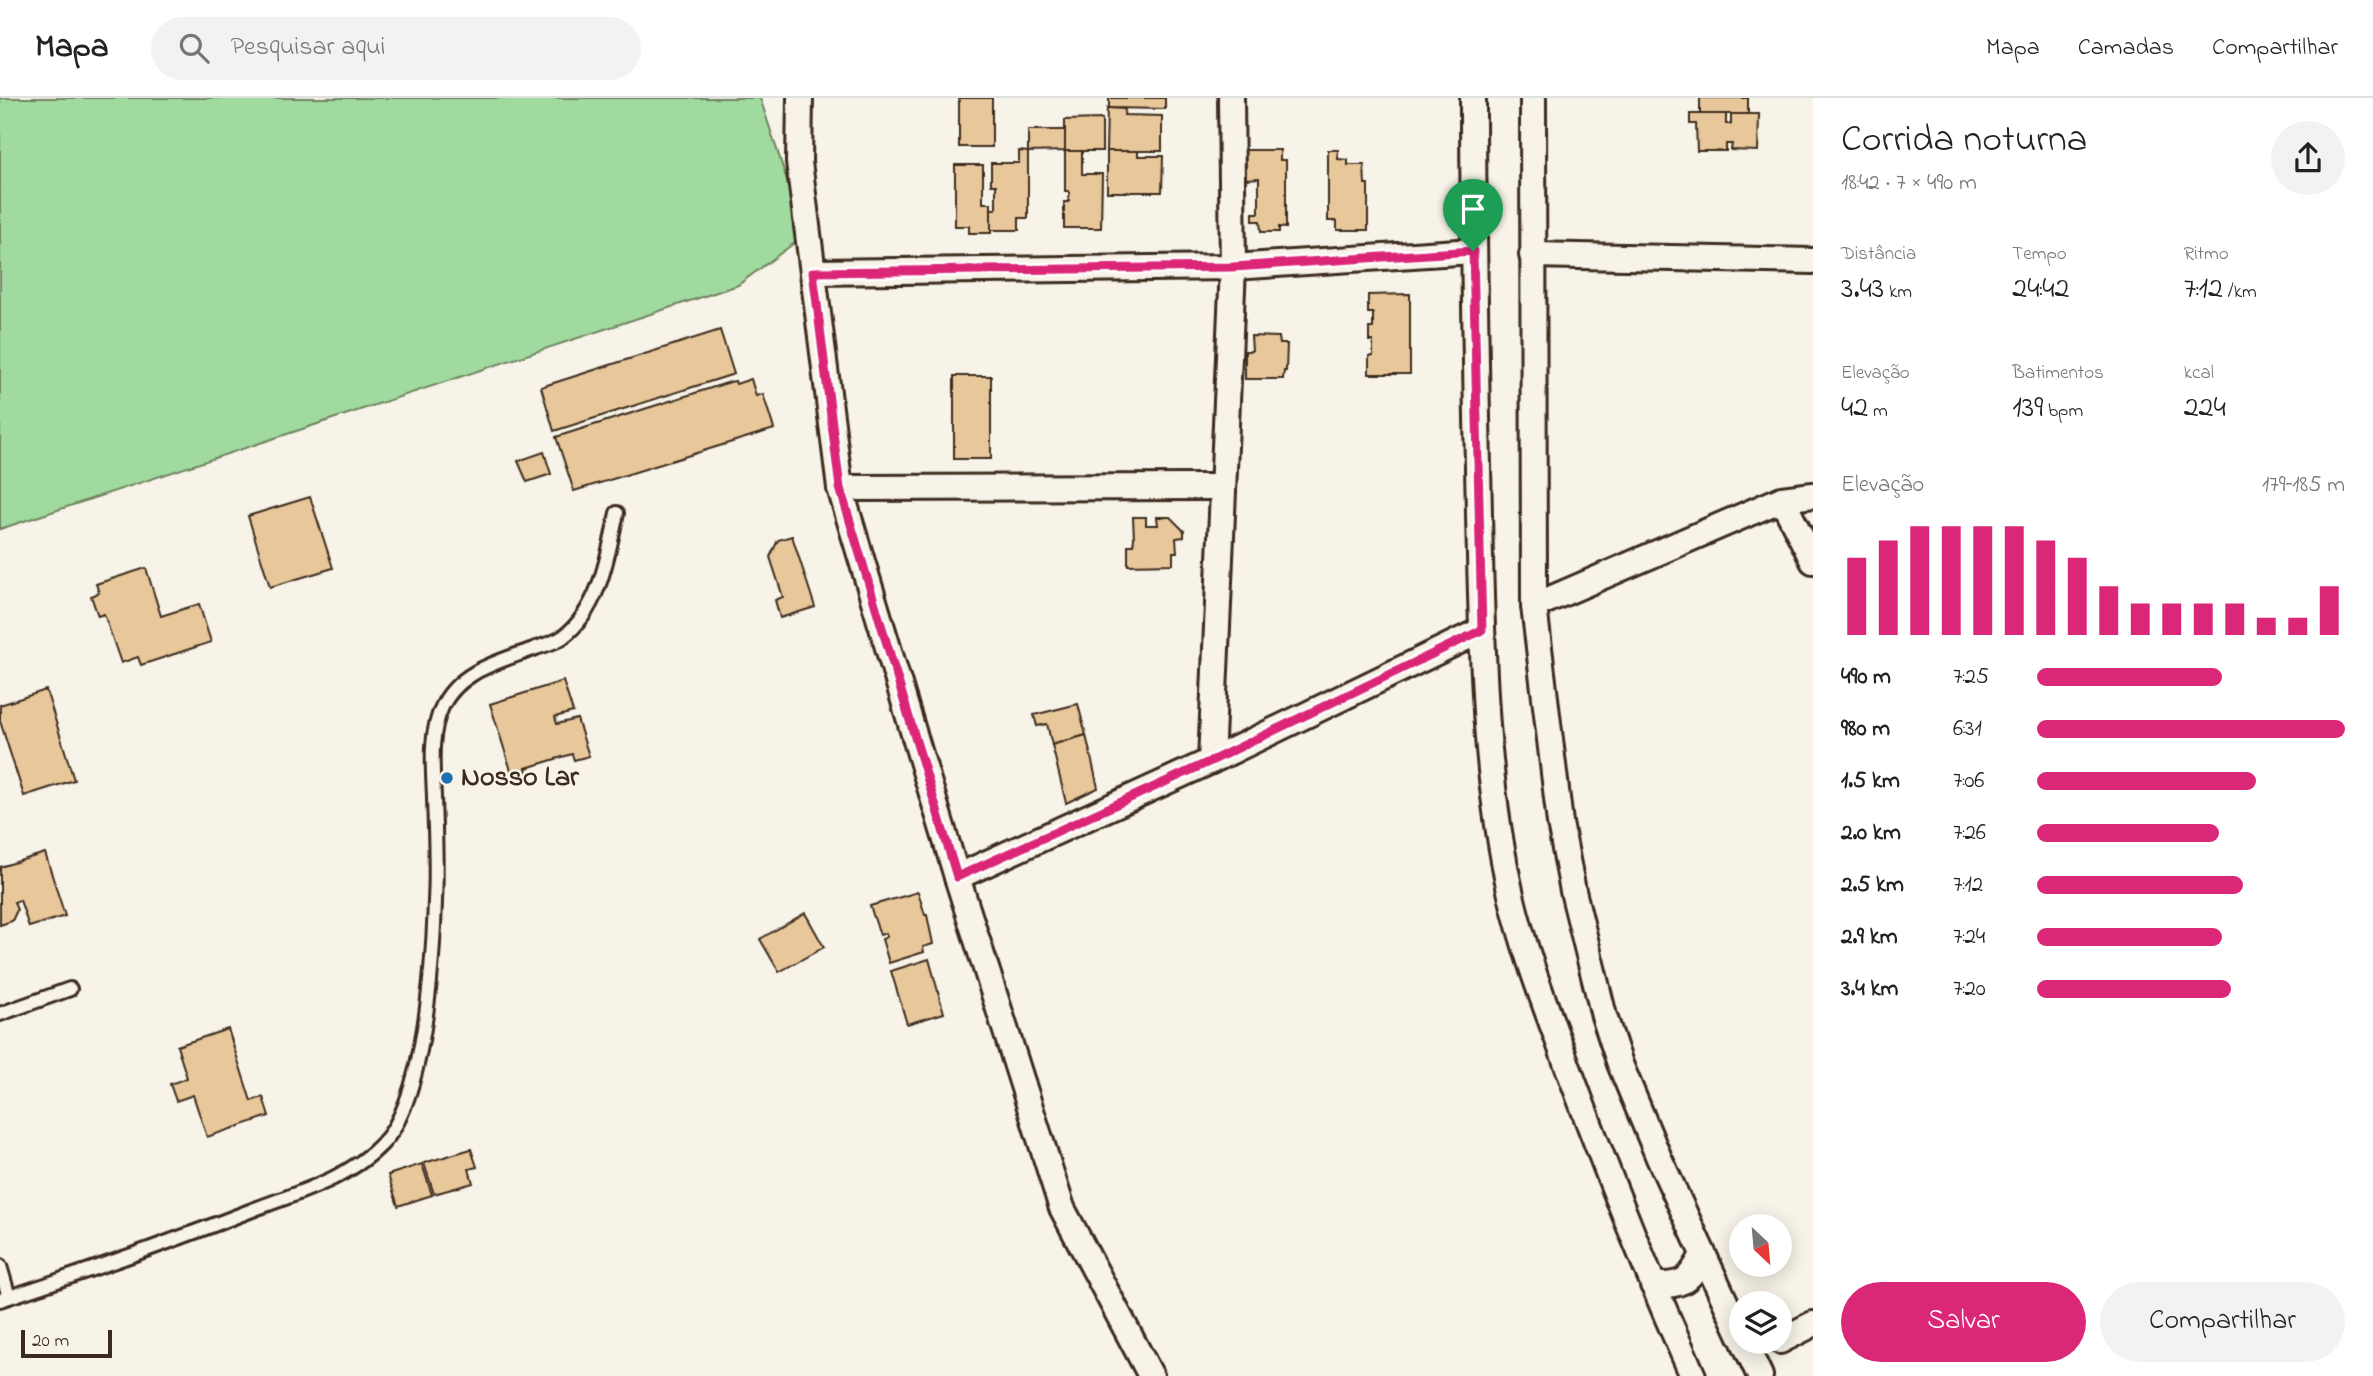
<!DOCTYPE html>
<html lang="pt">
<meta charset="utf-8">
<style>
:root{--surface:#fff;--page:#f2f2f2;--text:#222;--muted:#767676;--line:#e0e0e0;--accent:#db2777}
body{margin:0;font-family:"Indie Flower",sans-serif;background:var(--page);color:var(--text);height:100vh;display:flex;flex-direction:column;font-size:26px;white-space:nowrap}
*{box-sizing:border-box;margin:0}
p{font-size:23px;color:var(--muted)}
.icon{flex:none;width:38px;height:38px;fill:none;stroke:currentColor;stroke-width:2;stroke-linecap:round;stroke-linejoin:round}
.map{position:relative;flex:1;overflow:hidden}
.panel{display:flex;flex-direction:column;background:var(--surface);width:560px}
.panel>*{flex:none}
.needle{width:46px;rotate:154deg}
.fabs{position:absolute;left:1729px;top:1116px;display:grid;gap:14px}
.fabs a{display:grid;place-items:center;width:63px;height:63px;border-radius:50%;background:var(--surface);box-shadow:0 4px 18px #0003;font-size:35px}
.scale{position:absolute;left:21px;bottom:18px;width:91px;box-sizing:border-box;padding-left:7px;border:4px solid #3b2a1e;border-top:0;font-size:19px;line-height:24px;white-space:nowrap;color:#3b2a1e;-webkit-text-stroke:5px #f7f3e8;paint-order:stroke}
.pin{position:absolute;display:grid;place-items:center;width:60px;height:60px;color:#fff;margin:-72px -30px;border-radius:50% 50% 50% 0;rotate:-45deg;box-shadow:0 0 7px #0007}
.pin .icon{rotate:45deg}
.round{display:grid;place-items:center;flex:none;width:74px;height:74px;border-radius:37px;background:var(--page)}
.overview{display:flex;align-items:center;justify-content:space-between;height:119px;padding:0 28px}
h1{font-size:38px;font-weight:600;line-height:52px}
.metrics{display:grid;grid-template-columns:repeat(3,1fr);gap:10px;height:119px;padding:7px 28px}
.metrics div{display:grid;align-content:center}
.metrics b{font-size:30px;font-weight:600}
.metrics small{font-size:19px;font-weight:400}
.metrics p{font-size:19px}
.chart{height:196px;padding:14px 28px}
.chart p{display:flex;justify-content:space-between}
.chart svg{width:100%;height:126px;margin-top:7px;stroke:var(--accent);stroke-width:6}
.cta{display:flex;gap:14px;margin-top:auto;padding:14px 28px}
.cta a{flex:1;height:80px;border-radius:42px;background:var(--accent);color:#fff;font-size:28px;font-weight:600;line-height:80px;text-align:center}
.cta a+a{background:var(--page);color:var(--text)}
ul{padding:0 28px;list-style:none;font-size:23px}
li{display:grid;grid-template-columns:112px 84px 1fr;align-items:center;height:52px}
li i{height:18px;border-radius:9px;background:var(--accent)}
header{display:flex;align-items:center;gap:42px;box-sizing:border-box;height:98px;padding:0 35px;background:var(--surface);border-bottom:2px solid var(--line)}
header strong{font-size:33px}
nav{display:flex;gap:38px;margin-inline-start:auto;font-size:24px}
.search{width:490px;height:63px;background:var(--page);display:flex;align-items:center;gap:18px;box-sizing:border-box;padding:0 24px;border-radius:38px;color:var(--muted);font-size:26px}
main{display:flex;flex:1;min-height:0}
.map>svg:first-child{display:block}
.green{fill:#a0da9f;stroke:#6e825e;stroke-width:2}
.building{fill:#e8c79a;stroke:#3b2a1e;stroke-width:2}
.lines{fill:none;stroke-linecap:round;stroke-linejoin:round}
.service-casing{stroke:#3b2a1e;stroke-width:18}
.minor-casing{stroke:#3b2a1e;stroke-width:30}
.service{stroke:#f7f3e8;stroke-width:12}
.minor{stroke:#f7f3e8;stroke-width:24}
.route-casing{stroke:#fff;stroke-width:14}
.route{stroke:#db2777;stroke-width:9}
.poi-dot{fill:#1f6fb2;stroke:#f7f3e8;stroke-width:2.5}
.labels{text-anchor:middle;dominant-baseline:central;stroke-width:5;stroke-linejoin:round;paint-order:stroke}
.poi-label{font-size:28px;font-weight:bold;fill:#3b2a1e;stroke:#f7f3e8;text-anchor:start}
</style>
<header>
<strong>Mapa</strong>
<div class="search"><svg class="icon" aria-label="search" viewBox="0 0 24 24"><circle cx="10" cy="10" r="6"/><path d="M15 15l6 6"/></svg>Pesquisar aqui</div>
<nav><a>Mapa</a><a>Camadas</a><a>Compartilhar</a></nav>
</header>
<main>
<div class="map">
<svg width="1813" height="1278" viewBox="0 0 1813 1278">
<rect width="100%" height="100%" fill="#f7f3e8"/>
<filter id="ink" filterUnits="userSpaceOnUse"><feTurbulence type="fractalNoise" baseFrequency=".0143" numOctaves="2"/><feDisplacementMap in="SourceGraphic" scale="14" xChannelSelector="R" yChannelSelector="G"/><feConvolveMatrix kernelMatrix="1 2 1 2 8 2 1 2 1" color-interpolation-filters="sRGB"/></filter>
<g filter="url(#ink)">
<path class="green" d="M0 0H760L805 137 738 187 0 431Z"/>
<g class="building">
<rect x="959" y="0" width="33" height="49"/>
<path d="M1109 0H1165V11L1109 10Z"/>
<rect x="1700" y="0" width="48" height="16"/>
<path d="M1107 10 1125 11 1124 17 1162 18V53H1106Z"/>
<path d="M1690 16H1726V26H1731V16H1759L1758 53 1731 52 1732 46H1726V53H1697L1696 26H1690Z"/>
<path d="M1102 21V53H1065V22Z"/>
<path d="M1028 32H1065V53L1028 54Z"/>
<path d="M1245 52H1280V62H1286V130L1279 129V134H1261L1260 123H1253V115H1259V80L1246 81Z"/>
<path d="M1328 52H1338V61L1348 62V67H1364L1365 86H1368V132H1337V123H1328Z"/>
<path d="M1019 53 1028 54V120H1019V132H991V111H996V87H991V65H1019Z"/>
<path d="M1065 53H1082V76H1102L1101 130H1064V104H1069V93H1065Z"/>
<path d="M1107 53H1138V58H1163L1162 94H1107Z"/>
<path d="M955 67H983V105H991V135H969V128H955Z"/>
<path d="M1410 196V276H1369V258H1373V243H1369V230H1373V215H1368V197Z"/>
<path d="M720 232 734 276 554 333 541 289Z"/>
<path d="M1251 238 1279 239 1280 246H1287L1286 273H1284L1283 281H1245V253H1252Z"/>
<rect x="954" y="278" width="37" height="83"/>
<path d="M751 281 756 298 763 296 774 331 574 393 556 339 730 284 735 283 736 286Z"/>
<path d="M544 354 551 376 527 384 518 363Z"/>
<path d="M310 399 333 470 270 489 248 418Z"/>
<path d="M1133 419H1146V427H1158L1157 419H1170L1184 433V439L1176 440 1177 454H1173V466L1128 467V447H1133L1134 441Z"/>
<path d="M792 438 815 509 780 520 775 502 783 499 770 459 778 442Z"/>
<path d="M146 470 161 518 199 506 211 544 141 567 138 559 121 565 104 516 98 518 91 498 99 495 96 486Z"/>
<path d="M563 583 573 614 555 619 557 626 577 621 589 658 574 662 572 656 526 670 528 677 514 682 490 606Z"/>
<path d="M46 592 74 682 24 698 0 623V607Z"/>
<path d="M1078 606 1086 637 1052 647 1047 626 1037 628 1034 617Z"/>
<path d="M1086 637 1098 690 1066 705 1052 647Z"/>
<path d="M45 755 65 818 29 829 20 802 14 804 17 812 12 823 0 827V769Z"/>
<path d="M918 794 925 817H927L933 846 923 849 924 854 889 865 882 841 887 839 886 835 880 837 870 808Z"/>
<path d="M805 815 824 849 779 874 760 841Z"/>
<path d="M929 861 944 915 907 926 891 873Z"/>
<path d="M228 931 251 1003 263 999 269 1018 207 1039 193 997 176 1003 170 986 187 980 177 948Z"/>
<path d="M471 1051 477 1069 469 1071 473 1085 434 1096 424 1065Z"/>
<path d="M422 1066 432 1097 398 1108 388 1077Z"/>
</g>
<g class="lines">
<g class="service-casing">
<g id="service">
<path d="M0 916 70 891"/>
<path d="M0 1168 9 1199"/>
<path d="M0 1202C86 1174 171 1144 255 1111 297 1095 350 1080 382 1046 425 1002 433 864 435 803 437 768 435 734 434 699 433 670 429 637 442 609 459 572 502 563 536 550 545 547 556 544 563 539 600 511 608 457 617 415"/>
</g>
</g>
<g class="minor-casing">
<g id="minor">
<path d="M800 0 799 64 840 390 957 779 1062 1110 1151 1278"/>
<path d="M1473 0C1473 139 1476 277 1479 416 1482 543 1483 673 1511 797 1525 857 1548 914 1569 972 1607 1075 1648 1177 1693 1278"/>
<path d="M1533 0 1534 508 1560 725 1573 793 1604 918 1620 966 1659 1060 1741 1238"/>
<path d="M1532 157 1813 163"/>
<path d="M813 174 1233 169 1473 153"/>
<path d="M840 390 1223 389"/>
<path d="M1782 401 1813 463"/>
<path d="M1534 508 1782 401 1813 397"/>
<path d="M1211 663 1233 169 1231 0"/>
<path d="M957 779 1211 663 1482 532"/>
<path d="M1653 1187C1684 1188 1689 1183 1703 1157"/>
<path d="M1780 1243 1813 1226"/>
<path d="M1744 1244 1760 1278"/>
</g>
</g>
<use href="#service" class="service"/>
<use href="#minor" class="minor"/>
</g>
</g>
<g class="lines" filter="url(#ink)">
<g class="route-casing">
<path id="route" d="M1473 153 1482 532 1211 663 957 779 840 390 813 174 1233 169Z"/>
</g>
<use href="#route" class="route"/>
</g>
<circle class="poi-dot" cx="447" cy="680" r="7"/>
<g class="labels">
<g class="poi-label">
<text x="461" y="680">Nosso Lar</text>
</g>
</g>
</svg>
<div class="fabs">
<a><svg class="needle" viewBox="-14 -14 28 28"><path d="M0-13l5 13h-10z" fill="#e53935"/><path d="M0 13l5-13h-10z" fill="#767676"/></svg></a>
<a><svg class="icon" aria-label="layers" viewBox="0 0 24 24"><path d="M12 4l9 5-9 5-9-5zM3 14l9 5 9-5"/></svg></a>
</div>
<div class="scale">20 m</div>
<div class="pin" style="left:1473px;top:153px;background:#1e9e55"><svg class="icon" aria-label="arrive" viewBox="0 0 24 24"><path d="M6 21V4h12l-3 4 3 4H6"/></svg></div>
</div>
<section class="panel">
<div class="overview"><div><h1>Corrida noturna</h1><p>18:42 · 7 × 490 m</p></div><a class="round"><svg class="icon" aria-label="share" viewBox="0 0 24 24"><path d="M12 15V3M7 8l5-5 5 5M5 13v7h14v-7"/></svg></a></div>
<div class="metrics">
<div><p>Distância</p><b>3.43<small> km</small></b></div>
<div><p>Tempo</p><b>24:42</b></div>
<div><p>Ritmo</p><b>7:12<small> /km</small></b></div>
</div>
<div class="metrics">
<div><p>Elevação</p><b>42<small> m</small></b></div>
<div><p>Batimentos</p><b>139<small> bpm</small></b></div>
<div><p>kcal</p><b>224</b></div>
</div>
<div class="chart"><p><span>Elevação</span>179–185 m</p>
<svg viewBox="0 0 160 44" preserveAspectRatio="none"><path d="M5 44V17M15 44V11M25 44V6M35 44V6M45 44V6M55 44V6M65 44V11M75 44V17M85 44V27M95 44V33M105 44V33M115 44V33M125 44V33M135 44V38M145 44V38M155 44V27"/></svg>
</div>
<ul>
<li><b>490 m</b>7:25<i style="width:60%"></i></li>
<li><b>980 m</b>6:31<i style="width:100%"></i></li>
<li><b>1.5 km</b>7:06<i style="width:71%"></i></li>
<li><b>2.0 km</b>7:26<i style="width:59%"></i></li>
<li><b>2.5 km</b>7:12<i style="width:67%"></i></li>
<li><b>2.9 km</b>7:24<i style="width:60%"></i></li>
<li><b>3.4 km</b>7:20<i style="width:63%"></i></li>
</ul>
<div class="cta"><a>Salvar</a><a>Compartilhar</a></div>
</section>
</main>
